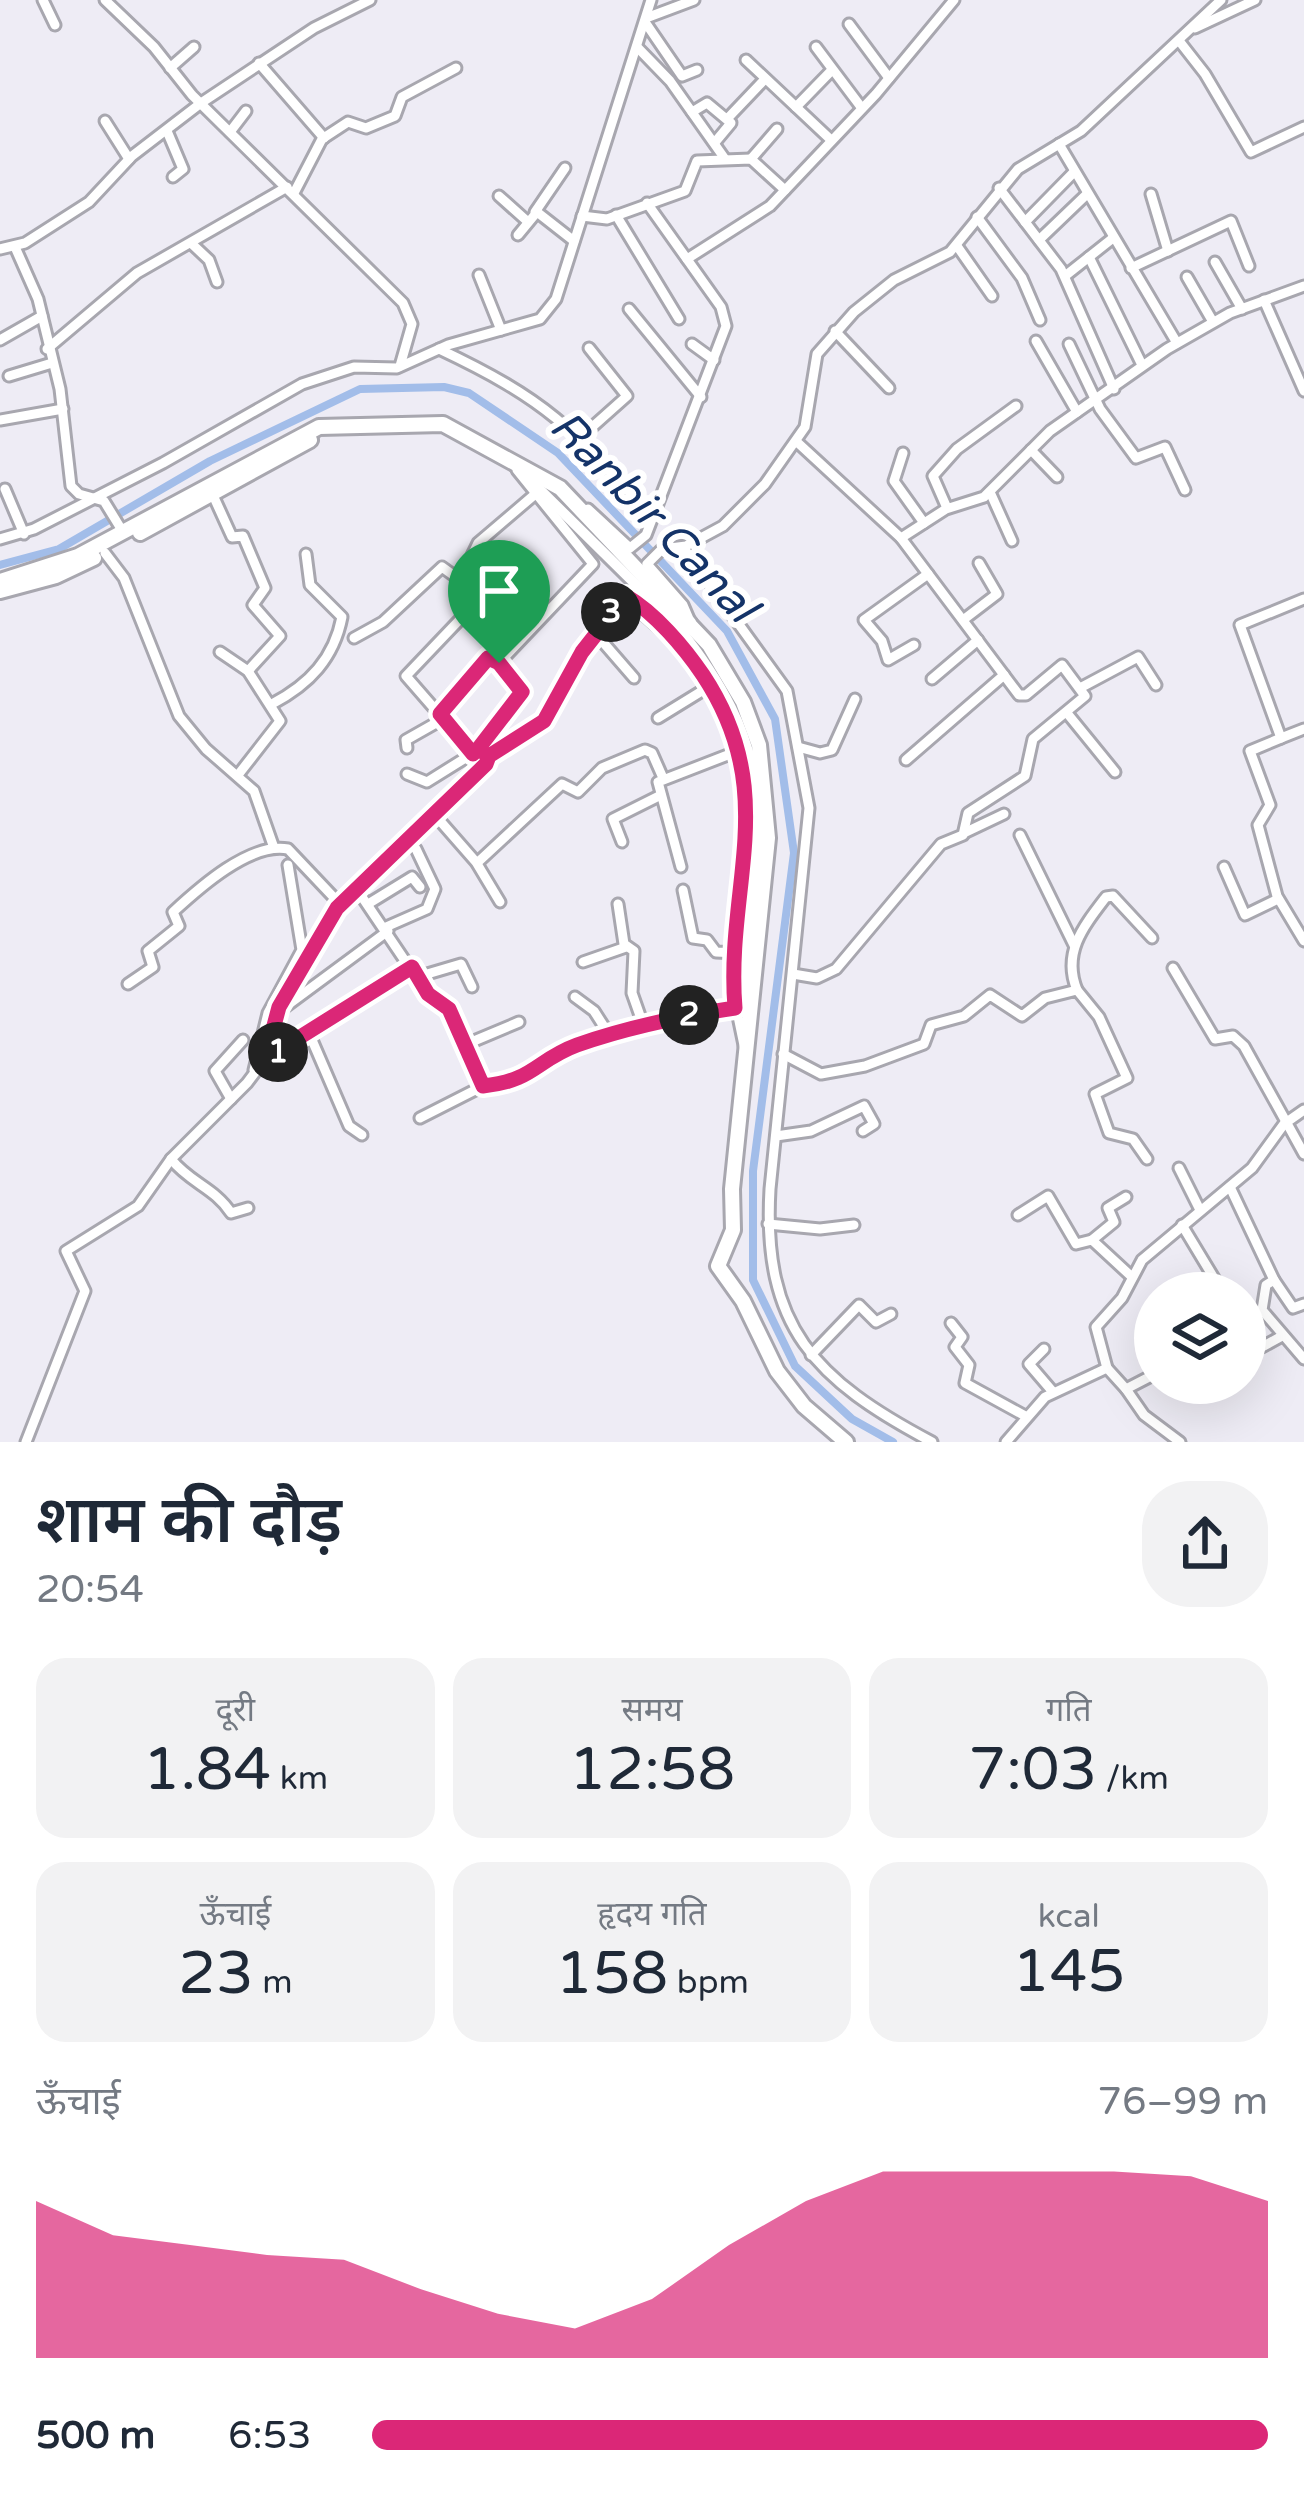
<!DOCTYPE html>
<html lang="hi">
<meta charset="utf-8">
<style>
:root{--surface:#fff;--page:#f2f2f3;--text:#1f2937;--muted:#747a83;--accent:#db2777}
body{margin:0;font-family:"Varela Round","Noto Sans Devanagari",sans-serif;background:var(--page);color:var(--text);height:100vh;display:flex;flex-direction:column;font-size:45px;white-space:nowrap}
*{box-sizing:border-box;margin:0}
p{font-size:39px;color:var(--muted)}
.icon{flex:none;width:66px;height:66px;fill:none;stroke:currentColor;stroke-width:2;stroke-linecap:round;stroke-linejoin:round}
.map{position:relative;height:1442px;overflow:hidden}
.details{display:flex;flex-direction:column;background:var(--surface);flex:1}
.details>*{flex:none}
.fabs{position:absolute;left:1134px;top:1272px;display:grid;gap:24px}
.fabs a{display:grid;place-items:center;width:132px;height:132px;border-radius:50%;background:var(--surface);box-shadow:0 12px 48px #0002;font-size:60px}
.pin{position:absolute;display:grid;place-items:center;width:102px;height:102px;color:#fff;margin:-123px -51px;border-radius:50% 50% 50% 0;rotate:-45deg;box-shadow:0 0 12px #0007}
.pin .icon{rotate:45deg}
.km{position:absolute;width:60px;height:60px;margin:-30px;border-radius:50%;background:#222;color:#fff;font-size:33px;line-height:60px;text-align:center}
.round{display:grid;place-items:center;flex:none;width:126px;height:126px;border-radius:48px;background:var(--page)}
.overview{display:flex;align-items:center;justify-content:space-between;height:204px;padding:0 36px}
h1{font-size:66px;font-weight:600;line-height:90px}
.metrics{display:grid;grid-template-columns:repeat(3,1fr);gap:18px;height:204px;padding:12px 36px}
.metrics div{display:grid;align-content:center;border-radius:30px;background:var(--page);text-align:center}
.metrics b{font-size:60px;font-weight:600}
.metrics small{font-size:33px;font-weight:400}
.metrics p{font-size:33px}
.chart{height:336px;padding:24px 36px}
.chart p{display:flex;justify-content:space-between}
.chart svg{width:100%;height:216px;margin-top:12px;fill:var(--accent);opacity:.7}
ul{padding:0 36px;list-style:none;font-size:39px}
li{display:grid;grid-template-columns:192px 144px 1fr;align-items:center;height:90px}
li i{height:30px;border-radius:15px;background:var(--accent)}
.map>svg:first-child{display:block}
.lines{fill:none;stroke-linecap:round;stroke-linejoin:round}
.canal{stroke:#a2bde9;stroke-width:8}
.minor-casing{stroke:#a8a7af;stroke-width:15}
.major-casing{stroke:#a8a7af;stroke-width:16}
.highway-casing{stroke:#a8a7af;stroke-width:20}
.minor{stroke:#fff;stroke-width:9}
.major{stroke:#fff;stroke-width:10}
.highway{stroke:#fff;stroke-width:14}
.route-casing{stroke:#fff;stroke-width:24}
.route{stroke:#db2777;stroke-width:15}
.labels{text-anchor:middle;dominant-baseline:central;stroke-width:12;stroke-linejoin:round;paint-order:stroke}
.water-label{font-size:45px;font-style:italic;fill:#143368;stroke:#fff}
</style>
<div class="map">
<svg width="1304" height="1442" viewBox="0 0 1304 1442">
<rect width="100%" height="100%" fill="#eeecf5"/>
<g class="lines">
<path class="canal" d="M0 565 59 549 210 461 360 389 444 387 469 393 558 453 727 631 775 719 794 853 753 1171V1280L795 1366 852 1419 893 1442"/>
<g class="minor-casing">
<g id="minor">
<path d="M43 0 55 25"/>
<path d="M105 0 154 47 192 95 403 303 412 324 400 366"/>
<path d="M646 18 694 0"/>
<path d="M645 22 682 76 697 70"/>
<path d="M849 24 889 78"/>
<path d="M1195 28 1255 0"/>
<path d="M1180 42 1205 74 1251 152 1304 127"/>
<path d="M637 47 670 81 725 159"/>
<path d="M816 47 861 107"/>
<path d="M746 60 830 139"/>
<path d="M259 63 324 138"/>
<path d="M170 68 194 47"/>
<path d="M796 107 832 70"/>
<path d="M692 112 707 103 731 123 716 141"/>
<path d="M727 119 765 79"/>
<path d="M105 121 129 159"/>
<path d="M167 131 183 169 173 177"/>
<path d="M230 132 246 111"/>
<path d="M1059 144 1177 343"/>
<path d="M751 159 777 129"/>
<path d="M999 188 1061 269 1114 389"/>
<path d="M294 193 322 139 348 122 366 128 395 116 402 97 456 68"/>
<path d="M1151 194 1168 251"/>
<path d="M499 196 527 221"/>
<path d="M535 212 565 168"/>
<path d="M616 215 679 319"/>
<path d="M582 216 607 219 685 191 697 161 751 159 785 190"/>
<path d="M977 217 1022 278 1040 320"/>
<path d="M1025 222 1074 172"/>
<path d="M518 235 537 212 574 241"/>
<path d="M1039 240 1087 194"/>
<path d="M192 244 209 260 217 282"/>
<path d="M957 246 992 296"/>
<path d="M15 247 38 299 60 389 71 486 79 494 104 501 123 532"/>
<path d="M0 249 25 243 89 202 132 156 201 103 314 28 370 0"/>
<path d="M1089 257 1142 365"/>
<path d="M687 259 770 206 876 94 954 0"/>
<path d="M1215 262 1242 309"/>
<path d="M1131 268 1231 221 1249 266"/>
<path d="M479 275 501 330"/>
<path d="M1065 276 1113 238"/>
<path d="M1187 277 1213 322"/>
<path d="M1264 300 1304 391"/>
<path d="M629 309 701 397"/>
<path d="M835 331 889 388"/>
<path d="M0 340 42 316"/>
<path d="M1036 341 1077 412"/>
<path d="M692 344 714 360"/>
<path d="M1069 344 1100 409 1136 458 1165 447 1185 490"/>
<path d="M47 349 137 273 287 187"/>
<path d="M439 349C545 399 574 428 649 515"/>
<path d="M9 376 52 363"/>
<path d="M0 420 63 409"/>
<path d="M581 437 627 396 589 348"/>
<path d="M797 442 901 538 946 509 984 497 1050 431 1167 349 1230 313 1304 286"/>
<path d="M1031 450 1057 477"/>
<path d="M903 453 894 481 924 523"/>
<path d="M5 489 24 534"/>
<path d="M990 492 1012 541"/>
<path d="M212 493 232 537 243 536 265 588 253 605 280 636 248 671"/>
<path d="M947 508 933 476 957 449 1016 406"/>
<path d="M588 509 630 548 646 535 726 326 721 307 647 203"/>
<path d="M0 539 34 529 163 463 302 384 354 367 397 368 448 345 540 319 556 299 651 0"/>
<path d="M683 547 787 691 809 808 770 1189C762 1327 815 1380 932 1442"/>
<path d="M105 553 124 578 179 716 206 749 254 791 274 848"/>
<path d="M1304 599 1240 625 1281 738 1250 751 1270 805 1258 825 1277 896 1304 941"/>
<path d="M463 602 467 612 406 676 473 753"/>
<path d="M689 619 683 605 647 564 662 549 686 546 723 526 765 484 805 427 817 354 854 312 894 280 950 252 1018 169 1081 131 1221 0"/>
<path d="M963 620 997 594 979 563"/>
<path d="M595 633 634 678"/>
<path d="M354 638 383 622 442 567 460 580 478 543 533 496"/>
<path d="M914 645 888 660 882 641 864 620 928 574"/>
<path d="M220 652 248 671 280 721 238 775"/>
<path d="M932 679 978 640"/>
<path d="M1080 688 1138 657 1156 685"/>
<path d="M272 704C310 684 334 658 342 617L310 585 306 554"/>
<path d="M1067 713 1115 772"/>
<path d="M439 714 488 658 499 663"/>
<path d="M658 718 710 686"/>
<path d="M733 735 748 823 734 997 745 1050"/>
<path d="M1281 738 1304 729"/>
<path d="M798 747 820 753 832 750 855 699"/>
<path d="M407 748 406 740 443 719"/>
<path d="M478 749 489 756 544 721 582 652 624 597 687 653"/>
<path d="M906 760 1004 675"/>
<path d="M407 774 427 782 475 752 522 693 500 662 593 564 517 470"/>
<path d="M434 814 476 862 500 902"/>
<path d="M964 833 1004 814"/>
<path d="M1020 835 1074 945"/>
<path d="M622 842 613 819 661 795"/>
<path d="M477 863 562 784 578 792 602 768 645 750 652 753 663 778"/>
<path d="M681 867 658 782 738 751"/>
<path d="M1224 867 1245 915 1278 899"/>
<path d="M356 888 424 989 449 1009 483 1086"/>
<path d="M683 890 693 938 707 940 716 952 737 953"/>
<path d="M368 904 412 877 420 887"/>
<path d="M618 904 624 944 634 951 632 993 644 1027"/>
<path d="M386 927 427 909 435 889 416 849 405 842"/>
<path d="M583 962 626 947"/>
<path d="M1173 968 1215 1039 1233 1036 1244 1046 1304 1154"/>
<path d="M793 974 817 978 836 969 941 844 963 835 968 813 1025 776 1033 739 1085 696 1062 665 1026 695H1019L901 538"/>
<path d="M417 977 461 964 472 987"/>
<path d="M128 984 153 967 148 951 179 926 173 912C199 888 250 842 288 849L340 904"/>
<path d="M1077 990C1062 953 1083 927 1106 897L1113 896 1152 938"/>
<path d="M575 997 594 1011 610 1036"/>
<path d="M277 1013 388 931"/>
<path d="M309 1033 349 1126 362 1135"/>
<path d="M462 1046 519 1022"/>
<path d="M783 1054 821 1074 865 1066 924 1044 931 1025 964 1016 990 995 1022 1016 1045 998 1077 990 1099 1017 1127 1078 1095 1094 1109 1133 1133 1139 1147 1159"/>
<path d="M265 1059 412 967"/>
<path d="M254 1070 268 1013 302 950 288 865"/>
<path d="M231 1099 215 1071 243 1040"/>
<path d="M420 1118 483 1086 525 1078 576 1046 676 1017 735 1008"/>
<path d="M776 1136 811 1131 864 1106 874 1124 863 1131"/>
<path d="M171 1159C190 1183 215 1188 231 1213L248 1208"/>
<path d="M1179 1168 1200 1210"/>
<path d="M1230 1187 1274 1280 1266 1285 1262 1310 1304 1359"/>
<path d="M1018 1215 1048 1196 1076 1244 1092 1240 1132 1277"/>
<path d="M768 1224 820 1229 854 1225"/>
<path d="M1182 1225 1223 1293"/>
<path d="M1092 1240 1114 1222 1108 1208 1126 1197"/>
<path d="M1274 1280 1293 1308 1304 1304"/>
<path d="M951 1323 962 1337 955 1347 969 1365 965 1383 1027 1417"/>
<path d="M1245 1326 1262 1347 1282 1336"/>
<path d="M1044 1349 1029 1364 1053 1392"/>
<path d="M811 1355 859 1305 876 1322 891 1314"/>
<path d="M1107 1368 1126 1389 1155 1374"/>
<path d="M1126 1389 1144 1415 1180 1442"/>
<path d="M26 1442 85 1291 66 1251 138 1206 171 1159 247 1083 265 1059 279 1007 337 909 468 784 489 756"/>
<path d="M1006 1442 1045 1397 1107 1368 1096 1327 1122 1298 1142 1260 1252 1168 1284 1124 1304 1110"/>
</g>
</g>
<g class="major-casing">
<path id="major" d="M520 470 680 628"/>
</g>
<g class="highway-casing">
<g id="highway">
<path d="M140 533 310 440"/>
<path d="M0 581 78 556 319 427 443 424 560 488 709 645 743 702 759 745 768 838 732 1189 733 1230 718 1266 743 1301 777 1371 804 1406 846 1442"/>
<path d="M0 591 56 576 94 558"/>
<path d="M689 623 677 629C783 762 757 829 741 986L744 1007"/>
</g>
</g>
<use href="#minor" class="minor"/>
<use href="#major" class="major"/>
<use href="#highway" class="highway"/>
</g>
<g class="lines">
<g class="route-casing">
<path id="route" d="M499 663 522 692 478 749 489 756 486 764 337 908 279 1007 265 1059 412 967 428 994 449 1009 483 1086C534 1081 536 1060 577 1045 628 1027 682 1016 735 1008 725 885 782 794 703 675 684 647 655 613 626 596L582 652 544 721 489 756 478 749 473 754 440 714 488 658 499 663"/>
</g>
<use href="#route" class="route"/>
</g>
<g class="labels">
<g class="water-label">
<text transform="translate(653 517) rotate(46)">Ranbir Canal</text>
</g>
</g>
</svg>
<div class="fabs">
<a><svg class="icon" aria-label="layers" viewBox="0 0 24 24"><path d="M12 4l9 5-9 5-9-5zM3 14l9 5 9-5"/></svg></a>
</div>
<div class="pin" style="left:499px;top:663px;background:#1e9e55"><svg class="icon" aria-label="arrive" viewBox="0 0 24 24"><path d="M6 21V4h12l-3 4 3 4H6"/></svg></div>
<b class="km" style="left:278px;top:1052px">1</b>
<b class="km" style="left:689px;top:1015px">2</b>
<b class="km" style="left:611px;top:612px">3</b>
</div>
<section class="details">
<div class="overview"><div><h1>शाम की दौड़</h1><p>20:54</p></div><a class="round"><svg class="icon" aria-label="share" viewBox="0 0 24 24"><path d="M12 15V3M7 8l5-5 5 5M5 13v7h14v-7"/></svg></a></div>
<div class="metrics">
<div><p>दूरी</p><b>1.84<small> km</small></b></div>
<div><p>समय</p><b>12:58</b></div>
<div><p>गति</p><b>7:03<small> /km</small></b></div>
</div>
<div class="metrics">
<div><p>ऊँचाई</p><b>23<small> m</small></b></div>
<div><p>हृदय गति</p><b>158<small> bpm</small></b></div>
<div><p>kcal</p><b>145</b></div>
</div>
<div class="chart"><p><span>ऊँचाई</span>76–99 m</p>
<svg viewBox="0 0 160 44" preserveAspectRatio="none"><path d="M0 44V12L10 19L20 21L30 23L40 24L50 30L60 35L70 38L80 32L90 21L100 12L110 6L120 6L130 6L140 6L150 7L160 12V44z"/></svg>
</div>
<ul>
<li><b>500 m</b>6:53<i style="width:100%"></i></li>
</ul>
</section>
